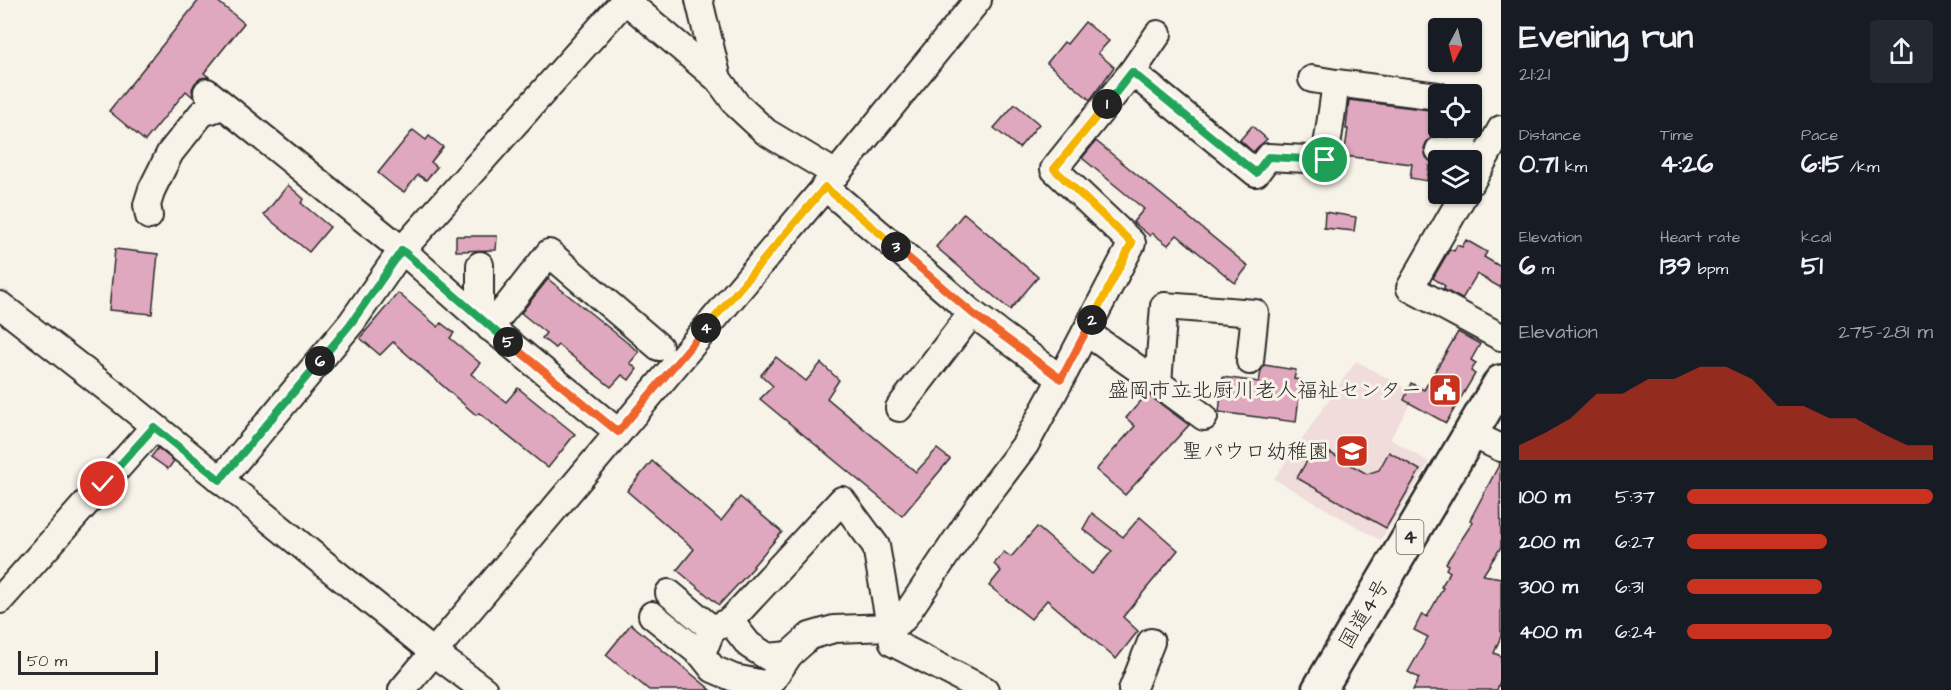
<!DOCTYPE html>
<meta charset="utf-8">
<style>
:root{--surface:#171b24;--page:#242831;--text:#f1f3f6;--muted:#9ea1a6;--accent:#c8321e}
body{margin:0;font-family:"Architects Daughter","Klee One",sans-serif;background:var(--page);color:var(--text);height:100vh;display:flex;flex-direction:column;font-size:22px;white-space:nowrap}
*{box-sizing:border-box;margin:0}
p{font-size:20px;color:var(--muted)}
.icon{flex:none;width:33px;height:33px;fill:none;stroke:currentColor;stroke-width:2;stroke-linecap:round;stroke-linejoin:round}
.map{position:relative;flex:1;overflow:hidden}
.drawer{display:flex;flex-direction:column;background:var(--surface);width:450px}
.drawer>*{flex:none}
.needle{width:39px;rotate:187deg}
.buttons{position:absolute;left:1428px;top:18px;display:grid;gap:12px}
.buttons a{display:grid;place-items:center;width:54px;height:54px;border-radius:6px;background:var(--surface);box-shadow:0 2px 4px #0004;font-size:30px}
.scale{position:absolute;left:18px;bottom:15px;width:140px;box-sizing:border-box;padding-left:6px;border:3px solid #2b2b2b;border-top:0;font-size:16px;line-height:21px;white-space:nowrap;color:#2b2b2b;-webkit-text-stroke:4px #f7f3e8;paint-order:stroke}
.pin{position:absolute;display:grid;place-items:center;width:51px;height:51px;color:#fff;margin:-26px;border:3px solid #fff;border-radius:50%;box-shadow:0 2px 6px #0007}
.km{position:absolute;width:30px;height:30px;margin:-15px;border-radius:50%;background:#222;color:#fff;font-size:16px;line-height:30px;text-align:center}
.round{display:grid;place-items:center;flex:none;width:63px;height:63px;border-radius:6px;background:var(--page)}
.headline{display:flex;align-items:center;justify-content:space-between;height:102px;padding:0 18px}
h1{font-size:33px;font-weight:700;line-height:45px}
.figures{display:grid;grid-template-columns:repeat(3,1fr);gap:9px;height:102px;padding:6px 18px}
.figures div{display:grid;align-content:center}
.figures b{font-size:26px;font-weight:700}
.figures small{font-size:16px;font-weight:400}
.figures p{font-size:16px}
.chart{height:168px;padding:12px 18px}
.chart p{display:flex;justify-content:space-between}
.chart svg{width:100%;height:108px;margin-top:6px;fill:var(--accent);opacity:.7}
ul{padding:0 18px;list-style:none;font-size:20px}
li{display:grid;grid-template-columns:96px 72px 1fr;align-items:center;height:45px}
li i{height:15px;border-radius:8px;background:var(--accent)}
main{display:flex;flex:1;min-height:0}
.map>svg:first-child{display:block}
.built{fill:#f0dcdb}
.building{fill:#dfa8be;stroke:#2b2b2b;stroke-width:1.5}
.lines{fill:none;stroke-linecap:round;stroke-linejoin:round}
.minor-casing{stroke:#2b2b2b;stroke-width:30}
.highway-casing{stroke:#2b2b2b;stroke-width:38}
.minor{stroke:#f7f3e8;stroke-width:26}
.highway{stroke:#f7f3e8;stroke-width:33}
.split-1-casing{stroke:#fff;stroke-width:12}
.split-2-casing{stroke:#fff;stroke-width:12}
.split-3-casing{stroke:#fff;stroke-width:12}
.split-4-casing{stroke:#fff;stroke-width:12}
.split-5-casing{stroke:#fff;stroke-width:12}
.split-6-casing{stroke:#fff;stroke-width:12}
.split-7-casing{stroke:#fff;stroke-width:12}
.split-1{stroke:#22a559;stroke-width:8}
.split-2{stroke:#f5b400;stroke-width:8}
.split-3{stroke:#f0652b;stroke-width:8}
.split-4{stroke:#f5b400;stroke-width:8}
.split-5{stroke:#f0652b;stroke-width:8}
.split-6{stroke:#22a559;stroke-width:8}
.split-7{stroke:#22a559;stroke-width:8}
.labels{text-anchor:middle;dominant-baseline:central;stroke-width:6;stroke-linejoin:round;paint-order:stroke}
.shield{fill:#f7f3e8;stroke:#686764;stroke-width:1.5}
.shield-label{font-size:20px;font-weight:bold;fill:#2b2b2b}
.poi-label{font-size:21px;fill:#2b2b2b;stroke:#f7f3e8;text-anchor:end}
.street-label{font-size:21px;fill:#2b2b2b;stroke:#f7f3e8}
</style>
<main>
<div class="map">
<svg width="1501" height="690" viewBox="0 0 1501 690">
<rect width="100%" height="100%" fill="#f7f3e8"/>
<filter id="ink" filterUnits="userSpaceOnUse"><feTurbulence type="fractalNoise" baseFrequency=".0167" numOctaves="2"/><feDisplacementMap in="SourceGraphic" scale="12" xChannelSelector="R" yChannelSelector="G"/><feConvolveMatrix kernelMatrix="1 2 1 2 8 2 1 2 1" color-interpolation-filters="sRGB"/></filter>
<g filter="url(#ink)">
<path class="built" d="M1356 361 1416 394 1390 439 1429 462 1395 519 1380 540 1274 479Z"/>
<g class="building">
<path d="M199 0H216L244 23 204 73 209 77 201 78 195 83 192 89 193 97 186 91 145 141 109 111Z"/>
<path d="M1085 22 1109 41 1098 53 1114 67 1090 100 1047 63 1064 42 1067 44Z"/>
<path d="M1349 100 1438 111V128L1436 127 1435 136 1427 141 1424 148 1426 157 1432 163V166H1429L1427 181 1410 178 1412 164 1344 156 1348 129H1346Z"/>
<path d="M1015 104 1039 124 1019 148 994 128Z"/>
<path d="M1252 126 1267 139 1253 152 1240 140Z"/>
<path d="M413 130 426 140 429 136 443 147 431 162 437 167 426 180 418 175 404 192 395 187 378 173Z"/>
<path d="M1096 141 1248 266 1235 283 1177 235 1168 245 1152 233 1150 236 1133 222 1144 209 1082 158Z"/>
<path d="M288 185 304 199 301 203 330 227 309 252 264 215Z"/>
<path d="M1325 212 1356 217 1354 231 1324 228Z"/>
<path d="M964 213 1038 277 1010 310 936 247Z"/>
<path d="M456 236H497L496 250 456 251Z"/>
<path d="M1466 240 1487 252 1484 257 1501 267V288L1477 274 1462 299 1443 289 1445 286 1433 278 1450 249 1454 251 1457 245 1462 247Z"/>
<path d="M115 249 158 254 152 314 109 310Z"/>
<path d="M548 279 639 352 630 363 637 369 629 380 622 375 611 387 558 345 555 348 542 338 546 333 521 313Z"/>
<path d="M398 293 438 327 441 323 454 333 450 338 480 363 471 374 506 402 518 388 575 434 548 468 479 413 476 415 393 342 380 355 360 338Z"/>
<path d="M1458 332 1480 344 1471 360 1476 363 1471 371 1475 374 1446 423 1404 400 1411 383 1424 390Z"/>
<path d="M776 357 806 381 821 363 839 380 827 398 916 472 937 449 950 459 902 516 760 399 773 386 761 375Z"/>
<path d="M1264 365 1296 370 1294 379 1301 380 1296 422 1219 412 1223 377 1259 382 1261 371Z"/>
<path d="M1147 394 1189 425 1125 495 1096 470 1135 426 1126 418Z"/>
<path d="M1316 445 1367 474 1379 470 1389 452 1420 470 1386 528 1297 478Z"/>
<path d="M158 448 174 461 168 469 151 457Z"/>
<path d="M652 461 721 521 740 497 782 532 753 566 754 567 719 605 677 570 694 549 627 491Z"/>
<path d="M1500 463 1501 547 1483 575 1501 578V636L1494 653 1501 656V678L1497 690H1413L1419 678 1408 672 1428 637 1414 630 1422 614 1427 617 1443 588 1441 587 1450 572 1446 569 1448 565 1446 563 1473 522 1470 520Z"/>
<path d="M1092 513 1123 537 1140 517 1178 550 1123 617 1138 631 1116 659 1047 600 1031 619 989 586 1001 571 994 564 1004 552 1011 557 1037 527 1092 574 1112 551 1083 529Z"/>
<path d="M631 624 711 690H649L606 655Z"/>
</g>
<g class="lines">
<g class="minor-casing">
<g id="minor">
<path d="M625 0 718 79 737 105 766 132 836 174"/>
<path d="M699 0 718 79"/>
<path d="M1132 72 1256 173 1268 157 1325 160 1336 83 1438 96"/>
<path d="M1312 79 1336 83"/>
<path d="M207 92 402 250 625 0"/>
<path d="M1439 150 1452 151 1464 144 1466 128"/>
<path d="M1472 181 1501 129"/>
<path d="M825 187 972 313"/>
<path d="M1464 194 1410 288 1501 337"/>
<path d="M149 216 147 205 152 189 170 153 202 113 223 106"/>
<path d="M0 305 127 404 433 652 484 690"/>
<path d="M480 319 618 432"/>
<path d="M490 328 549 253 659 347"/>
<path d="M1086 332 1158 383 1164 306 1255 313 1250 361"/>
<path d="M1061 379 1132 243 1054 169 1132 72 1158 34"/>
<path d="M1158 383 1204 417"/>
<path d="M1472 434 1501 448"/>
<path d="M220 480 352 322 402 250 480 319V265"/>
<path d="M669 593 712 629 706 644"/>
<path d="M0 600 154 427"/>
<path d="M652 615 702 655 713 669 734 678 769 685"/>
<path d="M730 621 842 500 876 546 893 643 985 690"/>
<path d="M712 629 730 621 749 645 768 657 789 655 766 690"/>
<path d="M789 655 810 636 834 629 890 627 903 619 979 506 1025 445 1061 379 972 313 899 408"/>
<path d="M402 690 836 174 978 0"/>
<path d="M1132 690 1151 642"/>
</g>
</g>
<g class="highway-casing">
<path id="highway" d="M1319 690 1501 382"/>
</g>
<use href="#minor" class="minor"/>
<use href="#highway" class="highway"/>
</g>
</g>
<g class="lines" filter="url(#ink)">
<g class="split-1-casing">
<path id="split-1" d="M1107 104 1132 72 1256 173 1268 157 1325 160"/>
</g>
<g class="split-2-casing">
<path id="split-2" d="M1092 320 1132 243 1054 169 1107 104"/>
</g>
<g class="split-3-casing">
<path id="split-3" d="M896 247 972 313 1061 379 1092 320"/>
</g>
<g class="split-4-casing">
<path id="split-4" d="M706 328 825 187 896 247"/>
</g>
<g class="split-5-casing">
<path id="split-5" d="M508 342 618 432 706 328"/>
</g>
<g class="split-6-casing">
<path id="split-6" d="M320 361 352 322 402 250 508 342"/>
</g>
<g class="split-7-casing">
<path id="split-7" d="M103 484 154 427 220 480 320 361"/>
</g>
<use href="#split-1" class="split-1"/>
<use href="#split-2" class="split-2"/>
<use href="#split-3" class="split-3"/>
<use href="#split-4" class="split-4"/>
<use href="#split-5" class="split-5"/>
<use href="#split-6" class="split-6"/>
<use href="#split-7" class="split-7"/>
</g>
<defs>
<g id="civic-square" transform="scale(1.725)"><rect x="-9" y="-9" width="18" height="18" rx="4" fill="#c8321e" stroke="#f7f3e8"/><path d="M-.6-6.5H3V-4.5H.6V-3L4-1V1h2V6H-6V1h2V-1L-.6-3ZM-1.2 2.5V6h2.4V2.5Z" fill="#fff"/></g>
<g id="school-square" transform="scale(1.725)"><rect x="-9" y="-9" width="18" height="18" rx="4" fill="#c8321e" stroke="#f7f3e8"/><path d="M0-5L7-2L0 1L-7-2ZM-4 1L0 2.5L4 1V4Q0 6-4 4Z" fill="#fff"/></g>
</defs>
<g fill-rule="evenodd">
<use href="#civic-square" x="1445" y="390"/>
<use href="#school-square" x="1352" y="451"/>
</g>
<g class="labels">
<rect class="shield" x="1396.5" y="520" width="27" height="34" rx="4.5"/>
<g class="shield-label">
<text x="1410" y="537">4</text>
</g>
<g class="poi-label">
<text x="1422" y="390">盛岡市立北厨川老人福祉センター</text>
<text x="1329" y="451">聖パウロ幼稚園</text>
</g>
<g class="street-label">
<text transform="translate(1364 614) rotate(-59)">国道4号</text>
</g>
</g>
</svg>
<div class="buttons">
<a><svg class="needle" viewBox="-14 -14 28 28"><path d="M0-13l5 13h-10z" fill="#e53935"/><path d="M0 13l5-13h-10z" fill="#9ea1a6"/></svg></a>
<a><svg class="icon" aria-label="locate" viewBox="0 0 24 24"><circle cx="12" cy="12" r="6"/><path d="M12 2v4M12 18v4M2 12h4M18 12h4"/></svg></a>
<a><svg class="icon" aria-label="layers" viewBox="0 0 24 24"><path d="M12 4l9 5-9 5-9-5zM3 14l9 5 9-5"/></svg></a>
</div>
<div class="scale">50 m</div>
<div class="pin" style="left:1325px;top:160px;background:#1e9e55"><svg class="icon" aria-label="arrive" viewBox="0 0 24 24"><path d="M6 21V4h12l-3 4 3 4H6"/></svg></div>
<div class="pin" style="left:103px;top:484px;background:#d93025"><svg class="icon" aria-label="check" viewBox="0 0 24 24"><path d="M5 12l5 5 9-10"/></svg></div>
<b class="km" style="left:1107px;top:104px">1</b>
<b class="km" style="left:1092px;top:320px">2</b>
<b class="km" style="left:896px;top:247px">3</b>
<b class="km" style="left:706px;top:328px">4</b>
<b class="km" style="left:508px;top:342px">5</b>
<b class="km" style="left:320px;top:361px">6</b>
</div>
<section class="drawer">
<div class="headline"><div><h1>Evening run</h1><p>21:21</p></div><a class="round"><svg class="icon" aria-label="share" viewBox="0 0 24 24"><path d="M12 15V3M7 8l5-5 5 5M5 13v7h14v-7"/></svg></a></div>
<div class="figures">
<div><p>Distance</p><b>0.71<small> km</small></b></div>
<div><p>Time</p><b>4:26</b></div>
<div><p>Pace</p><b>6:15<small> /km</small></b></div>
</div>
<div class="figures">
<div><p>Elevation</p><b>6<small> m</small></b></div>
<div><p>Heart rate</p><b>139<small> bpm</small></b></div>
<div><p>kcal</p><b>51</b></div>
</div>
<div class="chart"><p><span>Elevation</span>275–281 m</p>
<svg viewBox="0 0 160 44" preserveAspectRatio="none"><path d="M0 44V38L10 33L20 27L30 17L40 17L50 11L60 11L70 6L80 6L90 11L100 22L110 22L120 27L130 27L140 33L150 38L160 38V44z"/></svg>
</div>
<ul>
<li><b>100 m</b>5:37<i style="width:100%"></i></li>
<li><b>200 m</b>6:27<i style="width:57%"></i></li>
<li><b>300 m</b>6:31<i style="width:55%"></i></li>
<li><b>400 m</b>6:24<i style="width:59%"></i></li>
</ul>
</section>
</main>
